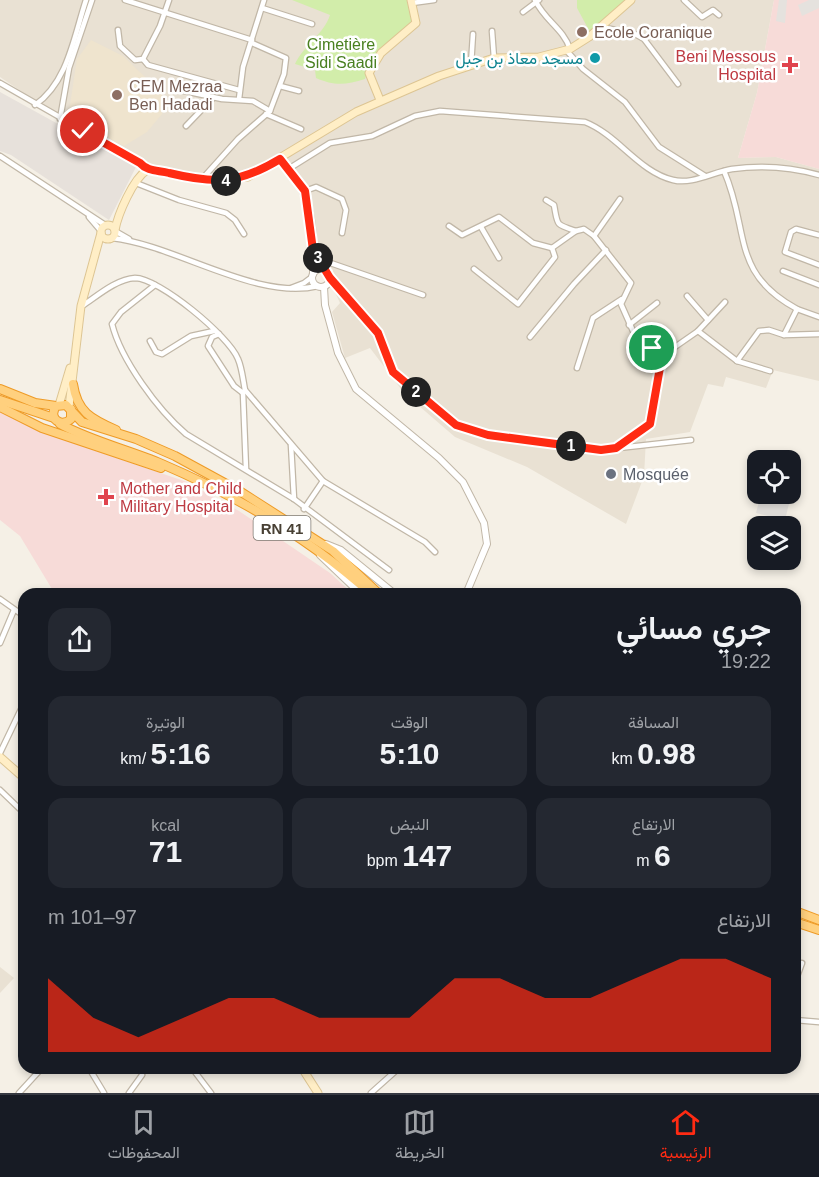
<!DOCTYPE html>
<html lang="ar">
<meta charset="utf-8">
<style>
:root{--surface:#171b24;--page:#242831;--text:#f1f3f6;--muted:#9ea1a6;--line:#363941;--accent:#ff2b13}
body{margin:0;font-family:Helvetica,Vazirmatn,sans-serif;background:var(--page);color:var(--text);direction:rtl;height:100vh;display:flex;flex-direction:column;font-size:22px;white-space:nowrap}
*{box-sizing:border-box;margin:0}
p{font-size:20px;color:var(--muted)}
.icon{flex:none;width:33px;height:33px;fill:none;stroke:currentColor;stroke-width:2;stroke-linecap:round;stroke-linejoin:round}
.map{position:relative;flex:1;overflow:hidden;direction:ltr}
.side{position:absolute;left:18px;top:588px;width:783px;height:486px;display:flex;flex-direction:column;background:var(--surface);border-radius:18px;box-shadow:0 3px 9px #0003;direction:rtl}
.side>*{flex:none}
.tools{position:absolute;left:747px;top:450px;display:grid;gap:12px}
.tools a{display:grid;place-items:center;width:54px;height:54px;border-radius:12px;background:var(--surface);box-shadow:0 3px 9px #0003;font-size:30px}
.pin{position:absolute;display:grid;place-items:center;width:51px;height:51px;color:#fff;margin:-26px;border:3px solid #fff;border-radius:50%;box-shadow:0 2px 6px #0007}
.km{position:absolute;width:30px;height:30px;margin:-15px;border-radius:50%;background:#222;color:#fff;font-size:16px;line-height:30px;text-align:center}
.round{display:grid;place-items:center;flex:none;width:63px;height:63px;border-radius:18px;background:var(--page)}
.overview{display:flex;align-items:center;justify-content:space-between;height:102px;padding:0 30px}
h1{font-size:33px;font-weight:600;line-height:45px}
.metrics{display:grid;grid-template-columns:repeat(3,1fr);gap:9px;height:102px;padding:6px 30px}
.metrics div{display:grid;align-content:center;border-radius:15px;background:var(--page);text-align:center}
.metrics b{font-size:30px;font-weight:600}
.metrics small{font-size:16px;font-weight:400}
.metrics p{font-size:16px}
.chart{height:168px;padding:12px 30px}
.chart p{display:flex;justify-content:space-between}
.chart svg{width:100%;height:108px;margin-top:6px;fill:var(--accent);opacity:.7}
.menu{display:flex;justify-content:space-around;align-items:center;height:84px;border-top:2px solid var(--line);background:var(--surface);font-size:16px;color:var(--muted)}
.menu a{display:grid;justify-items:center;gap:3px}
.menu .selected{color:var(--accent)}
.map>svg:first-child{display:block}
.residential{fill:#e9e1d3}
.industrial{fill:#e7e1db}
.education{fill:#efe4ce}
.medical{fill:#f7dbd8}
.green{fill:#d2edaa}
.parking{fill:#e5e2de}
.lines{fill:none;stroke-linecap:round;stroke-linejoin:round}
.minor-casing{stroke:#c1b7a7;stroke-width:7}
.tertiary-casing{stroke:#c1b7a7;stroke-width:8}
.secondary-casing{stroke:#ddc593;stroke-width:9}
.trunk-casing{stroke:#ee9b27;stroke-width:10}
.minor{stroke:#fff;stroke-width:4.5}
.tertiary{stroke:#fff;stroke-width:6}
.secondary{stroke:#ffeec6;stroke-width:7}
.trunk{stroke:#ffd07e;stroke-width:8}
.route-casing{stroke:#fff;stroke-width:12}
.route{stroke:#ff2b13;stroke-width:8}
.education-dot{fill:#8d6e63;stroke:#fff;stroke-width:2}
.culture-dot{fill:#0f9aa8;stroke:#fff;stroke-width:2}
.health-dot{fill:#e0444e;stroke:#fff;stroke-width:2}
.worship-dot{fill:#6b7280;stroke:#fff;stroke-width:2}
.labels{text-anchor:middle;dominant-baseline:central;stroke-width:5;stroke-linejoin:round;paint-order:stroke}
.shield{fill:#fff;stroke:#7f7971;stroke-width:1.5}
.shield-label{font-size:15px;font-weight:bold;fill:#484034}
.education-label{font-size:16px;fill:#785e54;stroke:#fff;text-anchor:start}
.park-label{font-size:16px;fill:#4a8021;stroke:#fff}
.health-label{font-size:16px;fill:#be3a42;stroke:#fff;text-anchor:end}
.culture-label{font-size:16px;fill:#0d838f;stroke:#fff;text-anchor:end}
.worship-label{font-size:16px;fill:#5b616d;stroke:#fff;text-anchor:start}
</style>
<div class="map">
<svg width="819" height="1093" viewBox="0 0 819 1093">
<rect width="100%" height="100%" fill="#f5f0e6"/>
<g class="residential">
<path d="M0 0H774L757 93 738 158 776 157 819 169V381L773 370 766 388 726 377 723 387 708 384 690 432 646 439 644 476 626 524 527 467 455 437 404 393 370 348 345 358 332 312 340 303 333 288V270L315 250 312 196 305 182 282 154 247 171 224 176 187 173 146 163 43 106 0 77Z"/>
<path d="M0 967 14 978 0 993Z"/>
</g>
<path class="industrial" d="M0 92 136 167 109 220 11 155 0 151Z"/>
<path class="education" d="M91 40 123 56 162 93V114L147 132 124 146 68 118 77 59Z"/>
<g class="medical">
<path d="M774 0H819V169L776 157 738 158 757 93Z"/>
<path d="M0 412 67 441 187 482 239 511 330 573 353 594H55L20 536 0 520Z"/>
</g>
<g class="green">
<path d="M292 0H408L412 24C392 41 373 54 365 79 346 85 334 86 316 78L315 70 295 64C304 45 324 34 330 15Z"/>
<path d="M577 0H628L590 32 577 8Z"/>
</g>
<g class="parking">
<path d="M779 0H787L785 23 776 21Z"/>
<path d="M809 0H819V8L802 16 798 5Z"/>
<path d="M791 462 799 463 785 520 756 513 761 494H790Z"/>
</g>
<g class="lines">
<g class="minor-casing">
<g id="minor">
<path d="M125 0 252 40"/>
<path d="M535 0C545 21 563 28 570 49"/>
<path d="M684 0 702 17 713 10 719 15"/>
<path d="M412 3 434 0"/>
<path d="M262 8 312 24"/>
<path d="M523 12 539 0"/>
<path d="M601 27 635 34 644 39 678 84"/>
<path d="M118 30 120 46 135 60 143 59 160 26 169 0"/>
<path d="M492 31 494 58"/>
<path d="M566 50 583 69 625 102 659 147 705 176"/>
<path d="M143 59 148 65 239 90"/>
<path d="M471 65 473 34"/>
<path d="M0 83 140 163 147 170"/>
<path d="M280 86 299 91"/>
<path d="M175 89 222 99 253 101 270 111"/>
<path d="M239 99 243 67 264 0"/>
<path d="M35 105C68 82 74 36 86 0"/>
<path d="M266 114 301 129"/>
<path d="M60 119 69 68 92 0"/>
<path d="M186 126 213 98"/>
<path d="M0 156 105 225"/>
<path d="M290 168 330 143 372 136 415 116 440 111 585 122C618 135 639 172 673 180 692 185 713 172 732 169 762 165 790 167 819 175"/>
<path d="M202 179 238 139 270 111 284 74 286 58 252 43"/>
<path d="M136 183 179 200 226 213 235 220 244 234"/>
<path d="M305 191 316 187 342 199 346 210 342 233"/>
<path d="M546 200 554 205C558 226 555 224 576 231"/>
<path d="M89 217 101 231"/>
<path d="M449 226 462 235 499 217 533 243 552 248 576 231 584 229 594 236 631 283 621 304 633 331 662 356"/>
<path d="M481 227 499 258"/>
<path d="M115 231 129 239"/>
<path d="M819 235 796 229 791 232 785 252 819 265"/>
<path d="M594 236 620 199"/>
<path d="M112 238C176 245 256 301 318 286"/>
<path d="M319 259 423 295"/>
<path d="M474 269 518 304 555 257 552 248"/>
<path d="M783 271 819 285"/>
<path d="M330 278 378 333 393 372 456 425 487 435 601 450 691 440"/>
<path d="M155 285 121 312 112 324C121 360 158 410 186 434L294 499 389 570"/>
<path d="M291 288 304 283 312 277"/>
<path d="M687 296 708 320"/>
<path d="M82 306C96 297 116 279 135 278 159 278 229 336 238 359 242 368 243 380 245 390L243 393 246 469"/>
<path d="M797 309 819 317"/>
<path d="M629 325 657 303"/>
<path d="M698 331 725 302"/>
<path d="M219 334 212 337 208 346 234 386 243 393"/>
<path d="M784 335 819 334"/>
<path d="M530 337 574 284 606 250"/>
<path d="M150 341 156 352 162 354 191 336 214 331"/>
<path d="M737 361 770 371"/>
<path d="M577 368 593 318 622 299"/>
<path d="M245 390 323 481 425 542 435 552"/>
<path d="M291 445 294 499"/>
<path d="M617 448 650 424 662 356 698 331 737 361 759 331 769 330 784 335 797 309C730 273 750 230 724 171"/>
<path d="M304 509 323 481"/>
<path d="M0 599 24 616"/>
<path d="M0 643 14 610"/>
<path d="M0 753 24 703"/>
<path d="M0 790 24 813"/>
<path d="M795 982 802 963"/>
<path d="M795 1020 819 1022"/>
<path d="M89 1068 104 1093"/>
<path d="M192 1068 211 1093"/>
<path d="M19 1093 42 1068"/>
<path d="M129 1093 142 1075"/>
<path d="M371 1093 399 1068"/>
</g>
</g>
<g class="tertiary-casing">
<g id="tertiary">
<path d="M280 159C313 190 315 231 313 274"/>
<path d="M313 250 325 270"/>
<circle cx="321" cy="278" r="9"/>
<path d="M324 287 325 305 338 353 356 389 439 458 463 482 484 523 487 544 466 594"/>
<path d="M326 544 341 550 395 594"/>
<path d="M320 555 361 594"/>
</g>
</g>
<g class="secondary-casing">
<g id="secondary">
<path d="M380 100 369 73 381 53 416 23 411 0"/>
<circle cx="108" cy="232" r="7"/>
<path d="M115 230C118 214 133 179 147 170L212 181 248 177 356 112 439 76 494 58 539 57 570 49 589 37 631 0"/>
<path d="M59 405 70 368"/>
<path d="M69 407 81 306 101 233"/>
<path d="M0 757 24 778"/>
<path d="M302 1068 318 1093"/>
</g>
</g>
<g class="trunk-casing">
<g id="trunk">
<path d="M73 384C77 412 91 419 116 430"/>
<path d="M0 389 35 403 56 406"/>
<path d="M0 400 54 418"/>
<path d="M0 407 42 428 161 468"/>
<path d="M71 409V419C60 428 48 418 56 406L66 405 82 422 136 439 175 456 241 492 333 551 379 594"/>
<path d="M60 424C91 441 129 450 162 464 237 496 310 539 371 594"/>
<path d="M795 911 819 920"/>
<path d="M795 922 819 930"/>
</g>
</g>
<use href="#minor" class="minor"/>
<use href="#tertiary" class="tertiary"/>
<use href="#secondary" class="secondary"/>
<use href="#trunk" class="trunk"/>
</g>
<g class="lines">
<g class="route-casing">
<path id="route" d="M83 131 140 163C148 172 158 170 169 173 215 184 239 184 280 159L305 191 313 250 330 278 378 333 393 372 456 425 488 435 601 450 616 448 650 424 662 356 652 348"/>
</g>
<use href="#route" class="route"/>
</g>
<g class="education-dot">
<circle cx="582" cy="32" r="6"/>
<circle cx="117" cy="95" r="6"/>
</g>
<circle class="culture-dot" cx="595" cy="58" r="6"/>
<g class="health-dot">
<path d="M787 56h6v6h6v6h-6v6h-6v-6h-6v-6h6z"/>
<path d="M103 488h6v6h6v6h-6v6h-6v-6h-6v-6h6z"/>
</g>
<circle class="worship-dot" cx="611" cy="474" r="6"/>
<g class="labels">
<rect class="shield" x="253.5" y="516" width="57" height="24" rx="4.5"/>
<g class="shield-label">
<text x="282" y="528">RN 41</text>
</g>
<g class="education-label">
<text x="594" y="32">Ecole Coranique</text>
<text x="129" y="86">CEM Mezraa<tspan x="129" dy="18">Ben Hadadi</tspan></text>
</g>
<g class="park-label">
<text x="341" y="44">Cimetière<tspan x="341" dy="18">Sidi Saadi</tspan></text>
</g>
<g class="health-label">
<text x="776" y="56">Beni Messous<tspan x="776" dy="18">Hospital</tspan></text>
<text x="120" y="488" text-anchor="start">Mother and Child<tspan x="120" dy="18">Military Hospital</tspan></text>
</g>
<g class="culture-label">
<text x="583" y="58">مسجد معاذ بن جبل</text>
</g>
<g class="worship-label">
<text x="623" y="474">Mosquée</text>
</g>
</g>
</svg>
<div class="tools">
<a><svg class="icon" aria-label="locate" viewBox="0 0 24 24"><circle cx="12" cy="12" r="6"/><path d="M12 2v4M12 18v4M2 12h4M18 12h4"/></svg></a>
<a><svg class="icon" aria-label="layers" viewBox="0 0 24 24"><path d="M12 4l9 5-9 5-9-5zM3 14l9 5 9-5"/></svg></a>
</div>
<div class="pin" style="left:652px;top:348px;background:#1e9e55"><svg class="icon" aria-label="arrive" viewBox="0 0 24 24"><path d="M6 21V4h12l-3 4 3 4H6"/></svg></div>
<div class="pin" style="left:83px;top:131px;background:#d93025"><svg class="icon" aria-label="check" viewBox="0 0 24 24"><path d="M5 12l5 5 9-10"/></svg></div>
<b class="km" style="left:571px;top:446px">1</b>
<b class="km" style="left:416px;top:392px">2</b>
<b class="km" style="left:318px;top:258px">3</b>
<b class="km" style="left:226px;top:181px">4</b>
<section class="side">
<div class="overview"><div><h1>جري مسائي</h1><p>19:22</p></div><a class="round"><svg class="icon" aria-label="share" viewBox="0 0 24 24"><path d="M12 15V3M7 8l5-5 5 5M5 13v7h14v-7"/></svg></a></div>
<div class="metrics">
<div><p>المسافة</p><b>0.98<small> km</small></b></div>
<div><p>الوقت</p><b>5:10</b></div>
<div><p>الوتيرة</p><b>5:16<small> /km</small></b></div>
</div>
<div class="metrics">
<div><p>الارتفاع</p><b>6<small> m</small></b></div>
<div><p>النبض</p><b>147<small> bpm</small></b></div>
<div><p>kcal</p><b>71</b></div>
</div>
<div class="chart"><p><span>الارتفاع</span>97–101 m</p>
<svg viewBox="0 0 160 44" preserveAspectRatio="none"><path d="M0 44V14L10 30L20 38L30 30L40 22L50 22L60 30L70 30L80 30L90 14L100 14L110 22L120 22L130 14L140 6L150 6L160 14V44z"/></svg>
</div>
</section>
</div>
<nav class="menu">
<a class="selected"><svg class="icon" aria-label="home" viewBox="0 0 24 24"><path d="M3 11l9-7 9 7M6 9v11h12V9"/></svg>الرئيسية</a>
<a><svg class="icon" aria-label="map" viewBox="0 0 24 24"><path d="M3 6l6-2 6 2 6-2v14l-6 2-6-2-6 2zM9 4v14M15 6v14"/></svg>الخريطة</a>
<a><svg class="icon" aria-label="saved" viewBox="0 0 24 24"><path d="M7 4h10v16l-5-4-5 4z"/></svg>المحفوظات</a>
</nav>
